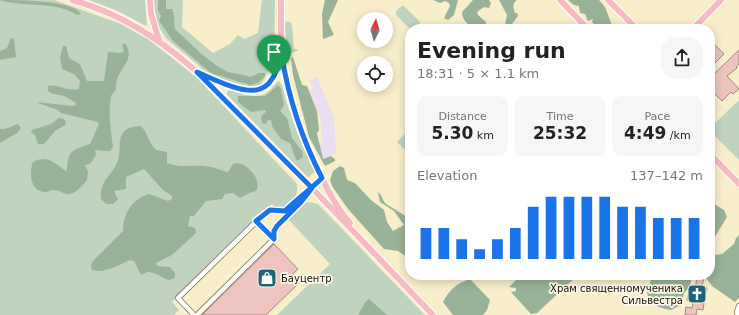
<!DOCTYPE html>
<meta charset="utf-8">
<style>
:root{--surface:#fff;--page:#f6f6f6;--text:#222;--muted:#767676;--accent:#1a73e8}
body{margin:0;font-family:"DejaVu Sans",sans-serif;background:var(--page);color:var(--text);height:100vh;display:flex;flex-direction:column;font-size:15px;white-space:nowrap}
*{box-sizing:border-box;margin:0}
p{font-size:13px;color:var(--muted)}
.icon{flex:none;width:22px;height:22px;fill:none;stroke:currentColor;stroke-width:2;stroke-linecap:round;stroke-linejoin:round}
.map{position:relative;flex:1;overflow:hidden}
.drawer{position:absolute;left:405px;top:24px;width:310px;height:256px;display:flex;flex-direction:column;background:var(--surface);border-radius:16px;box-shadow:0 2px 10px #0003}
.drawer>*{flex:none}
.needle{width:26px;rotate:5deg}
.controls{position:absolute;left:357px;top:12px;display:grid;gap:8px}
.controls a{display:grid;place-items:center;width:36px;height:36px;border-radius:50%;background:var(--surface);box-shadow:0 2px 10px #0003;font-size:20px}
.pin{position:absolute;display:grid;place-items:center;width:34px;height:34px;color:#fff;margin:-41px -17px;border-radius:50% 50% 50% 0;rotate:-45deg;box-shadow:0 0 4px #0007}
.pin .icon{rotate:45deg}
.round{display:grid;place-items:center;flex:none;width:42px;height:42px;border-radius:16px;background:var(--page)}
.summary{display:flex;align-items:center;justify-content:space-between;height:68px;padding:0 12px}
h1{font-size:22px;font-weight:800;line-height:30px}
.stats{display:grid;grid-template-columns:repeat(3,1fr);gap:6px;height:68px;padding:4px 12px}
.stats div{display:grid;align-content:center;border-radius:10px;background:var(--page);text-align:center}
.stats b{font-size:17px;font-weight:800}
.stats small{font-size:11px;font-weight:400}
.stats p{font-size:11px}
.chart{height:112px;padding:8px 12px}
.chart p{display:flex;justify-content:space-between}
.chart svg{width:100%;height:72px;margin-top:4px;stroke:var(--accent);stroke-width:6}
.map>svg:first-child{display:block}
.industrial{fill:#ecdef1}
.green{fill:#c0d3bf}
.forest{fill:#98b398}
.building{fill:#edc4be;stroke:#ac8680}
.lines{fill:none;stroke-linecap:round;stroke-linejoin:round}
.minor-casing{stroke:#807757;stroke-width:6}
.major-casing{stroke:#fff;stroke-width:8}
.minor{stroke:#fff;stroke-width:4.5}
.major{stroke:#f7bbc1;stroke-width:6}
.route-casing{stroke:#fff;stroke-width:8}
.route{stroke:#1a73e8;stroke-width:5}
.labels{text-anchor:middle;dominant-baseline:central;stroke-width:3.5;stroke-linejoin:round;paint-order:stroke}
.poi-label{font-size:10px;fill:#141105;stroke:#fffbec;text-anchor:start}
</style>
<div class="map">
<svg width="739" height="315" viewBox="0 0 739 315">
<rect width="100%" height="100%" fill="#f8eeca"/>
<path class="industrial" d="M317 77 334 117 336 153 323 159 319 144 322 142 320 117 309 91 313 88 309 80Z"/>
<g class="green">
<path d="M0 0H54L121 24 148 39 196 77 297 184C298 198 293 202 282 211L278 210 272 204 172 302 179 310 174 315H0Z"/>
<path d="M89 0H145L147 25H144L118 11Z"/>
<path d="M153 0H183L182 27 213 53 230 44 238 35 244 39 258 33 262 0H275L274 60 261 85 251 89 219 79 205 71 167 39 158 26Z"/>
<path d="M402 6H404L420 22 419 25 415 29H410L396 15V11Z"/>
<path d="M288 21 292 24 294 49H298L297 51 289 54 284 52 286 42 285 25 283 24Z"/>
<path d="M279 81 283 86 299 138 315 171 308 178 227 96V92L229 90C240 94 258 100 268 92 272 89 274 84 279 81Z"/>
<path d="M739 100V160L710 131V128Z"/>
<path d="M410 129V155L397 142Z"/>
<path d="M310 202 318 204 425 315H277L330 264 288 219 305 203Z"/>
</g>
<g class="forest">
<path d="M0 0C15 0 75 0 81 14L77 15C59 3 35 6 15 3 10 2 3 2 0 0Z"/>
<path d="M158 0H166V9H172C176 17 173 22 175 29 191 44 207 61 226 71 234 75 242 73 250 77L259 73H265V76L258 83 250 85 211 73 173 41 159 21 161 16 158 10Z"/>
<path d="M325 0H338L328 22 334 35 323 39 322 14Z"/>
<path d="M433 0H458L454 15 448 20 444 18 450 6 449 3 445 1 440 3Z"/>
<path d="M473 0H489L491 3 489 8 484 7 477 12 478 15 486 22V25L490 27H503L505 25 507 15 499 0H517C512 4 513 8 515 13H517L518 16 508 29H473C468 24 462 20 462 12Z"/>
<path d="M568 0H599L605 7 613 28 599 29 592 22 593 19 588 21 585 14 580 13 579 6 574 5Z"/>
<path d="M11 38 14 39 16 57 0 60V51L7 48Z"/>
<path d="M125 43C136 58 120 68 117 80 116 83 116 86 116 89 115 92 111 94 111 97 108 110 111 133 113 147L110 151 95 150 96 155 90 164 85 165 88 172 87 180C82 186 75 195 67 194 62 193 59 190 54 190 51 190 48 192 45 192 30 192 29 172 33 162 46 154 55 163 66 171L67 170C68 151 71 150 90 144L99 124 98 122 61 113 58 110 38 103 37 102 72 106 76 105V103C71 100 66 96 60 95 55 94 53 95 48 91V86C58 83 66 92 79 89L80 81 74 74 62 69 60 58 63 46H66L69 58 80 64 87 81H104L108 52 121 53 124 51 122 45Z"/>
<path d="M293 57 302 85 307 86 317 111 319 130 317 133 323 159 331 156 335 159V161L325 166 309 137 293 75 291 58Z"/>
<path d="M278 85 281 89 284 105 280 111 287 118 292 138 302 151 303 157 299 160H296L290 143 281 139 272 126 271 120H268L266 124 262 123 261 118 262 115 266 112 265 110 251 112 238 102V96H265Z"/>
<path d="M59 118 64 119 66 122 65 125 55 131 44 144H38L35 135 31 132 32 130 51 124Z"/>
<path d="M18 124 21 128 17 133 0 143V129H5Z"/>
<path d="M141 126C148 133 148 142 156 150L167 152V163C180 168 190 165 203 166 212 166 219 170 228 172L233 164C245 159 263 180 256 191L249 193 240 198 233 193 225 194 222 199 206 201 194 216H190L188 226 195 228 196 233 172 255 156 263 157 266 170 267 175 273V278L169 280C163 278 153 271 147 272 145 273 143 274 141 275L134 261 130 260C118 265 105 274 92 270L91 265 92 262 123 231C123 214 132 199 149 194L168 201 172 199V196L163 190 144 169 126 177V189L114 191 118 199 113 204H106L101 199C99 181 111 177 117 163 124 148 111 127 141 126Z"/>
<path d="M340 166 344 168 347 180 355 183 371 200 384 210 387 222 393 231 404 225 394 211 380 202 378 192C382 195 382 199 385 203 387 205 405 215 410 219V259L398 251 384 249 348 209 332 186 330 180 333 171Z"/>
<path d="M716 205 724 210 727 217 710 245V207Z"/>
<path d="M739 235V298L735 302 712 286 704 275H710V259L715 255 722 254 734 244 736 238Z"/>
<path d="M521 275H578L537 313 531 314 511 292 516 291V288L509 287Z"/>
<path d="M651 275H693L689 288 685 292 679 306 671 310C659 308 649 305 647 292L650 285Z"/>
<path d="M470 279 490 300 487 310 483 315H453L443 302C449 290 457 283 470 279Z"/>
<path d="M369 299 387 315H358L366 301Z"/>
</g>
<g class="building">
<path d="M715 45 724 54 710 68V49Z"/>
<path d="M739 50V64L736 67 737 68 727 76 739 89 733 94 731 92 722 101 710 89V70L714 74Z"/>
<path d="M274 244 298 269 293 274 300 282 266 315H202Z"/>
<path d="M697 275 704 277 702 287 707 288 705 297 699 296 698 302 704 303 703 310 697 309 696 315H685L686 307 692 308 693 301 687 300 689 291 695 292Z"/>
</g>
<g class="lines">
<g class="minor-casing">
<g id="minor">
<path d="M256 221 274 239"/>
<path d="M194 315 178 298 267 211 273 209 285 211 322 178"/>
<path d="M197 315 274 239V231L277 226 301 202 306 194"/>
<path d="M738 315 737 312 739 306"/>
</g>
</g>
<g class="major-casing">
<g id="major">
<path d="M72 0C161 24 216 90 278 153 330 206 381 261 433 315"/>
<path d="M150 0 151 14 159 40"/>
<path d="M281 0C281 29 280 59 287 88 294 115 304 140 316 165 325 186 335 206 350 223"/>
<path d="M560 0 588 29"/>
<path d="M608 0 637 29"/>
<path d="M693 29 721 0"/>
<path d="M201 74C216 81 253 99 268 85 275 78 278 66 282 57"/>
<path d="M710 154 739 184"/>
</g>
</g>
<use href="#minor" class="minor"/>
<use href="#major" class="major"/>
</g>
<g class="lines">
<g class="route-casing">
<path id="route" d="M274 76 282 57C289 100 302 139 322 178 310 190 297 199 285 211L270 210 256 221 274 239V231L277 226 301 202 312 188 197 72C213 79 244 95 260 89 267 87 270 82 274 76"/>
</g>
<use href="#route" class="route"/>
</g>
<defs>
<g id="shop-square" transform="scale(1)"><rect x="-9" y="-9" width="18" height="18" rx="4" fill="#206376" stroke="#fffbec"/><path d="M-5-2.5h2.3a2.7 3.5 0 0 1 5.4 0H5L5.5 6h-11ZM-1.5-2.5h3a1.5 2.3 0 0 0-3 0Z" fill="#fff"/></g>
<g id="church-square" transform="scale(1)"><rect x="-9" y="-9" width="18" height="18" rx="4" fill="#206376" stroke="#fffbec"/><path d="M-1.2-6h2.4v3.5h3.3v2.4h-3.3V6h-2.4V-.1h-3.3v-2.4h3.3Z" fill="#fff"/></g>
</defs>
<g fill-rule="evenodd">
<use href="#shop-square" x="267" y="278"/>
<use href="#church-square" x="697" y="294"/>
</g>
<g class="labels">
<g class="poi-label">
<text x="281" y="278">Бауцентр</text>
<text x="683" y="288" text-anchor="end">Храм священномученика<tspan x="683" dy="12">Сильвестра</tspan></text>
</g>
</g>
</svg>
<div class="controls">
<a><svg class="needle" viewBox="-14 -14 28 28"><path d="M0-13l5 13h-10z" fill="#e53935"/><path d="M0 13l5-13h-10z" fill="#767676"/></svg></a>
<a><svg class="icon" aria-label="locate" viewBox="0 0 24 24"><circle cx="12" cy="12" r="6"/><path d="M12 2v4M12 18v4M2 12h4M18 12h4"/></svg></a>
</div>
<div class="pin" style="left:274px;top:76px;background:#1e9e55"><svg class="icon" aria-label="arrive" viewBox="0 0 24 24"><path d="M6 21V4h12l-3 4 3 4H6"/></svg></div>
<section class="drawer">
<div class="summary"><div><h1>Evening run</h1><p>18:31 · 5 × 1.1 km</p></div><a class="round"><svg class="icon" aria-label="share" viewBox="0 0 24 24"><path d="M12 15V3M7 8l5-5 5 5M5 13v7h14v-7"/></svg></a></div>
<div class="stats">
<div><p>Distance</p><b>5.30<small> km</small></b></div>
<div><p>Time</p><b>25:32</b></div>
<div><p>Pace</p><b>4:49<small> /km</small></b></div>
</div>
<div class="chart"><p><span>Elevation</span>137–142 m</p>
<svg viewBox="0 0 160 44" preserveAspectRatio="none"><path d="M5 44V25M15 44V25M25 44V32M35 44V38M45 44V32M55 44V25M65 44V12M75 44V6M85 44V6M95 44V6M105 44V6M115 44V12M125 44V12M135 44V19M145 44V19M155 44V19"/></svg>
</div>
</section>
</div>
